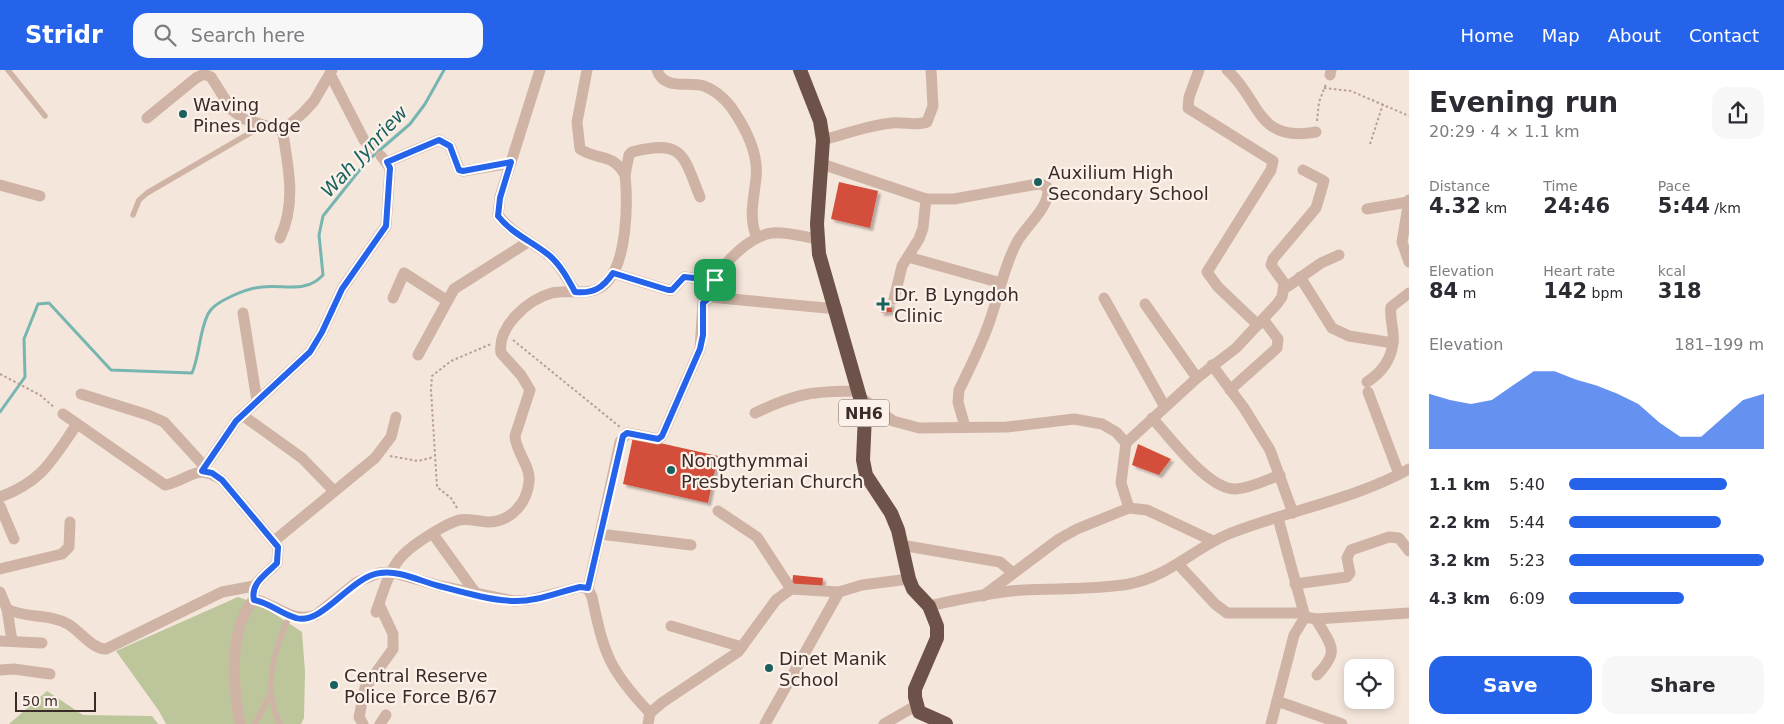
<!DOCTYPE html>
<meta charset="utf-8">
<style>
:root{--surface:#fff;--page:#f7f7f7;--text:#2b2b33;--muted:#7c7c81;--accent:#2563eb}
body{margin:0;font-family:"DejaVu Sans",sans-serif;background:var(--page);color:var(--text);height:100vh;display:flex;flex-direction:column;font-size:19px;white-space:nowrap}
*{box-sizing:border-box;margin:0}
p{font-size:16px;color:var(--muted)}
.icon{flex:none;width:28px;height:28px;fill:none;stroke:currentColor;stroke-width:2;stroke-linecap:round;stroke-linejoin:round}
.map{position:relative;flex:1;overflow:hidden}
.side{display:flex;flex-direction:column;background:var(--surface);width:375px}
.side>*{flex:none}
.buttons{position:absolute;left:1344px;top:589px;display:grid;gap:10px}
.buttons a{display:grid;place-items:center;width:50px;height:50px;border-radius:10px;background:var(--surface);box-shadow:0 2px 8px #0003;font-size:25px}
.scale{position:absolute;left:15px;bottom:12px;width:81px;box-sizing:border-box;padding-left:5px;border:2px solid #3a2b28;border-top:0;font-size:14px;line-height:18px;white-space:nowrap;color:#3a2b28;-webkit-text-stroke:4px #fcf1e9;paint-order:stroke}
.pin{position:absolute;display:grid;place-items:center;width:42px;height:42px;color:#fff;margin:-21px;border-radius:10px;box-shadow:0 2px 8px #0006}
.round{display:grid;place-items:center;flex:none;width:52px;height:52px;border-radius:15px;background:var(--page)}
.headline{display:flex;align-items:center;justify-content:space-between;height:85px;padding:0 20px}
h1{font-size:28px;font-weight:800;line-height:38px}
.metrics{display:grid;grid-template-columns:repeat(3,1fr);gap:8px;height:85px;padding:5px 20px}
.metrics div{display:grid;align-content:center}
.metrics b{font-size:21px;font-weight:800}
.metrics small{font-size:14px;font-weight:400}
.metrics p{font-size:14px}
.chart{height:140px;padding:10px 20px}
.chart p{display:flex;justify-content:space-between}
.chart svg{width:100%;height:90px;margin-top:5px;fill:var(--accent);opacity:.7}
.action{display:flex;gap:10px;margin-top:auto;padding:10px 20px}
.action a{flex:1;height:58px;border-radius:15px;background:var(--accent);color:#fff;font-size:20px;font-weight:800;line-height:58px;text-align:center}
.action a+a{background:var(--page);color:var(--text)}
ul{padding:0 20px;list-style:none;font-size:16px}
li{display:grid;grid-template-columns:80px 60px 1fr;align-items:center;height:38px}
li i{height:12px;border-radius:6px;background:var(--accent)}
header{display:flex;align-items:center;gap:30px;box-sizing:border-box;height:70px;padding:0 25px;background:var(--accent);color:#fff}
header strong{font-size:24px}
nav{display:flex;gap:28px;margin-inline-start:auto;font-size:18px}
.search{width:350px;height:45px;background:var(--page);display:flex;align-items:center;gap:12px;box-sizing:border-box;padding:0 18px;border-radius:15px;color:var(--muted);font-size:19px}
main{display:flex;flex:1;min-height:0}
.map>svg:first-child{display:block}
.green{fill:#bcc69a}
.lines{fill:none;stroke-linecap:round;stroke-linejoin:round}
.stream{stroke:#77b5b1;stroke-width:3}
.building{fill:#d3503b;filter:url(#shadow)}
.path{stroke:#bb9e90;stroke-width:2;stroke-dasharray:2.5 2.5;stroke-linecap:butt}
.service{stroke:#cfb4a6;stroke-width:5.5}
.minor{stroke:#cfb4a6;stroke-width:11}
.trunk{stroke:#6d524a;stroke-width:14}
.route-casing{stroke:#fff;stroke-width:10}
.route{stroke:#2563eb;stroke-width:6}
.poi-dot{fill:#18615e;stroke:#fcf1e9;stroke-width:2}
.labels{text-anchor:middle;dominant-baseline:central;stroke-width:4.5;stroke-linejoin:round;paint-order:stroke}
.shield{fill:#fcf1e9;stroke:#746662;stroke-width:1}
.shield-label{font-size:16px;font-weight:bold;fill:#3a2b28}
.poi-label{font-size:18px;fill:#3a2b28;stroke:#fcf1e9;text-anchor:start}
.water-label{font-size:19px;font-style:italic;fill:#18615e;stroke:#fcf1e9}
</style>
<header>
<strong>Stridr</strong>
<div class="search"><svg class="icon" aria-label="search" viewBox="0 0 24 24"><circle cx="10" cy="10" r="6"/><path d="M15 15l6 6"/></svg>Search here</div>
<nav><a>Home</a><a>Map</a><a>About</a><a>Contact</a></nav>
</header>
<main>
<div class="map">
<svg width="1409" height="654" viewBox="0 0 1409 654">
<defs>
<filter id="shadow"><feDropShadow dx="3" dy="3" stdDeviation="1" flood-color="#0004"/></filter>
</defs>
<rect width="100%" height="100%" fill="#f5e6dc"/>
<g class="green">
<path d="M238 527 261 535 302 562 305 602 304 648 301 654H166L159 641 116 581Z"/>
<path d="M47 621 83 645 152 646 158 654H9Z"/>
</g>
<g class="lines">
<path class="stream" d="M0 342 25 307 24 269 38 234 49 233 111 300 192 303C200 284 199 262 208 244 214 231 248 218 262 217 283 214 306 224 323 205L319 165 323 146 366 92 410 54 425 34 444 0"/>
</g>
<g class="building">
<path d="M839 112 878 121 870 158 831 149Z"/>
<path d="M891 232 892 242 881 243 880 233Z"/>
<path d="M633 367 718 386 708 433 623 414Z"/>
<path d="M1138 374 1171 389 1159 405 1132 395Z"/>
<path d="M793 505 823 508 822 519 792 516Z"/>
</g>
<g class="lines">
<g class="path">
<path d="M1324 18 1351 21 1409 46"/>
<path d="M1317 51 1319 32 1326 14"/>
<path d="M1370 74 1383 34"/>
<path d="M513 270 620 357"/>
<path d="M0 304 40 325 55 338"/>
<path d="M390 386 418 391 434 387"/>
<path d="M457 438 451 428 437 417 431 320 432 306 451 291 491 274"/>
</g>
<g class="service">
<path d="M8 0 45 46"/>
<path d="M133 145 139 130 147 123 262 56"/>
<path d="M255 654 271 622"/>
<path d="M280 654C262 618 274 579 290 545"/>
</g>
<g class="minor">
<path d="M540 0 500 127 498 145C512 164 533 172 550 186 561 196 567 209 575 221"/>
<path d="M657 0C664 21 689 11 704 16 715 20 724 28 731 37 745 57 759 83 756 108 754 129 748 147 757 168"/>
<path d="M1199 0 1189 27 1188 38 1273 91 1271 100 1207 202 1218 217 1258 255"/>
<path d="M1227 0C1261 30 1256 73 1316 62"/>
<path d="M330 4 364 70 371 78"/>
<path d="M1330 5 1331 0"/>
<path d="M147 48 196 8 204 4 211 7 232 40 244 49 276 59 287 57 304 42 314 31 332 0"/>
<path d="M823 70C846 64 869 55 892 53 905 52 916 56 927 52L933 36 931 0"/>
<path d="M387 92 439 70 450 76 459 99 463 101 511 93"/>
<path d="M822 94 926 129H954L1032 115 1041 114 1047 117C1053 134 1025 157 1017 172 1003 198 999 226 989 253 981 276 970 298 959 320L958 332 965 357"/>
<path d="M625 105 629 85 632 82C684 69 683 85 700 127"/>
<path d="M0 115 40 126"/>
<path d="M1409 130 1402 172 1409 192"/>
<path d="M1367 139 1408 132"/>
<path d="M280 168C297 132 288 96 282 58"/>
<path d="M908 187 1001 213"/>
<path d="M613 203 668 220H672L684 207 715 210"/>
<path d="M1300 207 1332 258 1349 266 1393 273"/>
<path d="M1284 219 1321 193 1339 185"/>
<path d="M710 227C709 204 749 165 772 163 786 161 803 167 818 169"/>
<path d="M393 228 404 203 446 230"/>
<path d="M1104 228 1165 337"/>
<path d="M894 229 902 196 919 169 923 158 926 129"/>
<path d="M1145 234 1197 308"/>
<path d="M243 243 257 331"/>
<path d="M418 285 454 219 528 172"/>
<path d="M1212 295 1244 338 1270 380 1293 443"/>
<path d="M1367 312C1381 303 1391 290 1393 273 1395 261 1389 249 1391 237L1409 223"/>
<path d="M1230 320 1277 278 1278 269 1263 249"/>
<path d="M1368 322 1399 404"/>
<path d="M81 324 148 345 164 352 205 397"/>
<path d="M860 327 893 351 919 358 1007 357 1074 349 1102 354 1116 362 1126 373 1121 413 1129 438"/>
<path d="M755 343C797 323 813 321 859 321"/>
<path d="M63 344 165 415C190 410 196 392 222 410L278 477 277 493C267 504 250 513 254 529"/>
<path d="M242 345 302 388 334 421"/>
<path d="M1152 348C1171 368 1208 420 1236 419 1251 418 1266 410 1280 405"/>
<path d="M1126 373 1197 308 1236 278 1277 234 1282 227 1284 213 1271 195 1273 189 1316 138 1324 111 1303 100"/>
<path d="M202 401 236 351 310 282 322 262 342 219 386 156 390 98 381 86"/>
<path d="M0 427C43 411 52 390 77 354"/>
<path d="M0 436 14 469"/>
<path d="M718 441 757 467 791 519"/>
<path d="M1278 448 1305 547 1316 549 1409 543"/>
<path d="M433 464 477 525"/>
<path d="M600 464 691 475"/>
<path d="M274 471 375 388 391 367 396 347"/>
<path d="M901 475 1000 492 1013 503"/>
<path d="M1179 495 1215 534 1227 543H1303"/>
<path d="M0 499 62 484 69 477 70 452"/>
<path d="M1295 514 1347 507 1350 503 1347 488 1351 480 1389 467 1399 468 1409 481"/>
<path d="M588 519 620 372 627 363 658 369 662 366 700 279 703 233 710 227 837 239"/>
<path d="M0 522 7 539C26 549 48 543 68 554 80 561 92 579 106 579L222 522 254 516"/>
<path d="M983 526 1059 469 1077 459 1129 438 1147 440 1213 471"/>
<path d="M929 536C960 529 992 522 1023 520 1059 518 1094 520 1129 514 1170 506 1194 478 1231 463 1290 440 1353 430 1409 399"/>
<path d="M7 539 12 571"/>
<path d="M376 542C383 523 389 498 404 484 415 473 445 454 459 450 469 448 480 452 490 452 511 451 527 433 529 412 531 396 516 383 515 366L530 320 521 305 501 283C497 256 529 229 552 223 571 218 591 229 607 212 627 191 628 133 625 105 612 82 598 91 580 79L577 52 587 0"/>
<path d="M1316 549C1331 576 1341 580 1317 605"/>
<path d="M671 556 742 577"/>
<path d="M0 571 42 573"/>
<path d="M0 600 14 599 50 604"/>
<path d="M1277 631 1342 654"/>
<path d="M240 654C233 616 228 561 254 529 276 534 292 554 316 545L357 512 379 503 391 502 440 516 514 531 530 530 580 517 588 519 592 527C604 584 609 600 650 643"/>
<path d="M363 654 359 647 365 618 393 579V564L379 534"/>
<path d="M380 654 386 645"/>
<path d="M648 654 650 643 663 632 738 582 776 530 791 519 839 522 862 515 909 509"/>
<path d="M765 654 839 522"/>
<path d="M884 654 917 635"/>
<path d="M1271 654 1294 565 1305 547"/>
</g>
<path class="trunk" d="M800 0 820 51 823 70 817 154 819 184 865 345 863 390 866 405 891 443 898 460 909 509 913 519 929 536 937 556V568L915 619V627L919 642 946 654"/>
</g>
<g class="lines">
<g class="route-casing">
<path id="route" d="M439 70 450 76 459 100 463 101 511 92 500 128 498 146C512 164 533 172 550 186 561 196 568 209 575 222 593 224 603 218 613 203L668 220H672L684 207 715 210 710 219V227L703 233V265L700 279 662 366 658 369 627 363 623 366 588 518 580 517C558 522 536 532 513 531 489 530 462 522 439 516 420 511 399 500 380 503 351 506 322 556 296 548 281 544 270 533 254 530 250 513 267 504 277 493L278 477 222 410 212 403 202 401 236 351 310 282 322 262 342 219 386 156 390 98 387 92Z"/>
</g>
<use href="#route" class="route"/>
</g>
<g class="poi-dot">
<circle cx="183" cy="44" r="5"/>
<circle cx="1038" cy="112" r="5"/>
<path d="M880.5 226.5h5v5h5v5h-5v5h-5v-5h-5v-5h5z"/>
<circle cx="671" cy="400" r="5"/>
<circle cx="769" cy="598" r="5"/>
<circle cx="334" cy="615" r="5"/>
</g>
<g class="labels">
<rect class="shield" x="839" y="329.5" width="50" height="27" rx="4"/>
<g class="shield-label">
<text x="864" y="343">NH6</text>
</g>
<g class="poi-label">
<text x="193" y="34">Waving<tspan x="193" dy="21">Pines Lodge</tspan></text>
<text x="1048" y="102">Auxilium High<tspan x="1048" dy="21">Secondary School</tspan></text>
<text x="894" y="224">Dr. B Lyngdoh<tspan x="894" dy="21">Clinic</tspan></text>
<text x="681" y="390">Nongthymmai<tspan x="681" dy="21">Presbyterian Church</tspan></text>
<text x="779" y="588">Dinet Manik<tspan x="779" dy="21">School</tspan></text>
<text x="344" y="605">Central Reserve<tspan x="344" dy="21">Police Force B/67</tspan></text>
</g>
<g class="water-label">
<text transform="translate(364 81) rotate(-47)">Wah Jynriew</text>
</g>
</g>
</svg>
<div class="buttons">
<a><svg class="icon" aria-label="locate" viewBox="0 0 24 24"><circle cx="12" cy="12" r="6"/><path d="M12 2v4M12 18v4M2 12h4M18 12h4"/></svg></a>
</div>
<div class="scale">50 m</div>
<div class="pin" style="left:715px;top:210px;background:#1e9e55"><svg class="icon" aria-label="arrive" viewBox="0 0 24 24"><path d="M6 21V4h12l-3 4 3 4H6"/></svg></div>
</div>
<section class="side">
<div class="headline"><div><h1>Evening run</h1><p>20:29 · 4 × 1.1 km</p></div><a class="round"><svg class="icon" aria-label="share" viewBox="0 0 24 24"><path d="M12 15V3M7 8l5-5 5 5M5 13v7h14v-7"/></svg></a></div>
<div class="metrics">
<div><p>Distance</p><b>4.32<small> km</small></b></div>
<div><p>Time</p><b>24:46</b></div>
<div><p>Pace</p><b>5:44<small> /km</small></b></div>
</div>
<div class="metrics">
<div><p>Elevation</p><b>84<small> m</small></b></div>
<div><p>Heart rate</p><b>142<small> bpm</small></b></div>
<div><p>kcal</p><b>318</b></div>
</div>
<div class="chart"><p><span>Elevation</span>181–199 m</p>
<svg viewBox="0 0 160 44" preserveAspectRatio="none"><path d="M0 44V17L10 20L20 22L30 20L40 13L50 6L60 6L70 10L80 13L90 17L100 22L110 31L120 38L130 38L140 29L150 20L160 17V44z"/></svg>
</div>
<ul>
<li><b>1.1 km</b>5:40<i style="width:81%"></i></li>
<li><b>2.2 km</b>5:44<i style="width:78%"></i></li>
<li><b>3.2 km</b>5:23<i style="width:100%"></i></li>
<li><b>4.3 km</b>6:09<i style="width:59%"></i></li>
</ul>
<div class="action"><a>Save</a><a>Share</a></div>
</section>
</main>
